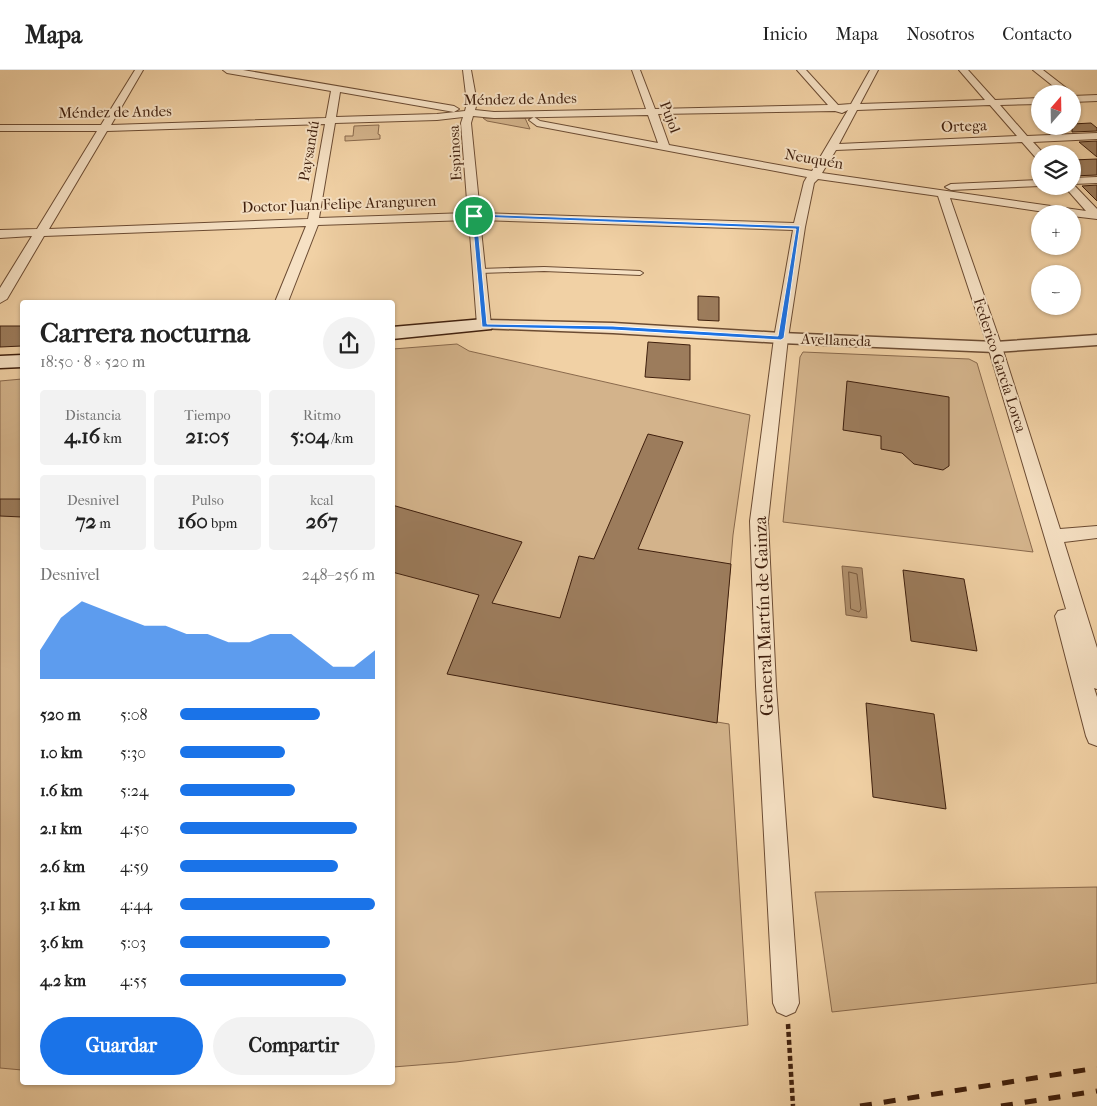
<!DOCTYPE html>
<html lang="es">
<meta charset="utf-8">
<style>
:root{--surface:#fff;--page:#f2f2f2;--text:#222;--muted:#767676;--line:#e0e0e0;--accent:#1a73e8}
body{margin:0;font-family:"IM FELL French Canon",serif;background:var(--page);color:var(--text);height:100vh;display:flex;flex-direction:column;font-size:19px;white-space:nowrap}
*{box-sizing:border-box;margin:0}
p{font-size:16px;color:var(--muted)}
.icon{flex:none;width:28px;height:28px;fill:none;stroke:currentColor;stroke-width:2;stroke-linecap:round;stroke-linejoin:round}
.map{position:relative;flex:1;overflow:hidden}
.drawer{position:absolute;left:20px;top:230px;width:375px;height:785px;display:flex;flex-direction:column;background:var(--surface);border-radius:5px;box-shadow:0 1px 4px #0004}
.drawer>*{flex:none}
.needle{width:32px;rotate:20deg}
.controls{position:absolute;left:1031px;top:15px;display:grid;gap:10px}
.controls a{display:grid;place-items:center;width:50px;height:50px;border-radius:50%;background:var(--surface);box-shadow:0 1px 4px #0004;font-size:25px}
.pin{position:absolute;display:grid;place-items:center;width:42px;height:42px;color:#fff;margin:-21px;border:2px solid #fff;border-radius:50%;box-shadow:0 1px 5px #0007}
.round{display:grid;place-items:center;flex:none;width:52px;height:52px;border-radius:26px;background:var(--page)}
.headline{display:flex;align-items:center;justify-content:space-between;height:85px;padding:0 20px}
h1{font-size:28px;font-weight:700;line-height:38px}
.stats{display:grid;grid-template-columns:repeat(3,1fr);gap:8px;height:85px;padding:5px 20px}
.stats div{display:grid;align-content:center;border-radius:5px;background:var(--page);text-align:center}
.stats b{font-size:21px;font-weight:700}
.stats small{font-size:14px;font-weight:400}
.stats p{font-size:14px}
.chart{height:140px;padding:10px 20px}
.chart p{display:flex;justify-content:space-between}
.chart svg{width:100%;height:90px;margin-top:5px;fill:var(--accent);opacity:.7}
.action{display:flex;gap:10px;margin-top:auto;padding:10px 20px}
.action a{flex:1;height:58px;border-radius:30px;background:var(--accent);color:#fff;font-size:20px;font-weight:700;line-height:58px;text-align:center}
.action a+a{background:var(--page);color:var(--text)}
ul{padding:0 20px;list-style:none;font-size:16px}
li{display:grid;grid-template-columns:80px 60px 1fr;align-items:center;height:38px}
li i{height:12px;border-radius:6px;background:var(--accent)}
header{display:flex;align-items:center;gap:30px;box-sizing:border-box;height:70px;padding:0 25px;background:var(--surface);border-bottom:1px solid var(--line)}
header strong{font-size:24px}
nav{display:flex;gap:28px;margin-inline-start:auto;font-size:18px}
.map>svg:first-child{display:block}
.green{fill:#d3b38b;stroke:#89694c}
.water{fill:#b49471;stroke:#856549}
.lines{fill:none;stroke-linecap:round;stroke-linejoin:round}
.shore{stroke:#7a5a3f;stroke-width:1}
.building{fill:#9c7c5c;stroke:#3f1f0d}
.service-casing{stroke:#6c4c33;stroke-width:2}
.minor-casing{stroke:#6c4c33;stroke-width:2}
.tertiary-casing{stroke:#6c4c33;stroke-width:3}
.secondary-casing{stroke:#3f1f0d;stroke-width:3}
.path{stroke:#3f1f0d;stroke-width:4.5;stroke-dasharray:5 3;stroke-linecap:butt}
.service{fill:#f6e1c4;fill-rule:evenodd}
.minor{fill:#f6e1c4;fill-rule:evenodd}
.tertiary{fill:#f6e1c4;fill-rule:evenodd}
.secondary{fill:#f6e1c4;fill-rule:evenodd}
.rail{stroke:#3f1f0d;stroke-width:5;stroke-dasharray:12 12;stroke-linecap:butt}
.route{fill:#1a73e8;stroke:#fff;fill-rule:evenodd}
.labels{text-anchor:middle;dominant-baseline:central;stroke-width:4;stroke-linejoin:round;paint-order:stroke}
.far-street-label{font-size:15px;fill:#3f1f0d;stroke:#f6e1c4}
.street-label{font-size:18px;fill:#3f1f0d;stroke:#f6e1c4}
</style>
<header>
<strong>Mapa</strong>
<nav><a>Inicio</a><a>Mapa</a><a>Nosotros</a><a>Contacto</a></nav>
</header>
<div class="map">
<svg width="1097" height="1036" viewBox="0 0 1097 1036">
<rect width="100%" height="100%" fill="#f1d1a5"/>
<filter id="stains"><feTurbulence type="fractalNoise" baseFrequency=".004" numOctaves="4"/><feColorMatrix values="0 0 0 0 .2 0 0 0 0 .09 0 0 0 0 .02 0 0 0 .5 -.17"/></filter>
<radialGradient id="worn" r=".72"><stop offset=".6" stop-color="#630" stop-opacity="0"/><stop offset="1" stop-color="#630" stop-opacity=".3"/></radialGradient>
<g class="green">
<path d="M483 48H525L530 59 487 51Z"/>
<path d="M379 55 378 64 380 65V69L345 71V66H353L354 56Z"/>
<path d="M457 274 469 281 750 345 733 465 717 652 729 654 748 955 456 992 393 997V279Z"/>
<path d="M803 282 969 289 977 293 1033 482 783 452 800 287Z"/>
<path d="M22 309V1000L0 998V311Z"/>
<path d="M1097 817V913L832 942 815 822Z"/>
</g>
<path class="water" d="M842 496 862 498 867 548 846 545Z"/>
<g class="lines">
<path class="shore" d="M849 502 857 504 861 539 859 542 851 539Z"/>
</g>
<g class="building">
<path d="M1091 53 1097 58V61L1072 62V54Z"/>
<path d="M1097 71V87L1079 72Z"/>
<path d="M1097 89V105L1072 106V90Z"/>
<path d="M1097 115V131L1082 116Z"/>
<path d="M698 226 719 227V251L698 250Z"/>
<path d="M0 256H22V276L0 277Z"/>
<path d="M648 272 690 275V310L645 307Z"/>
<path d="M847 311 949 327V396L943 400 914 394 902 383 881 379V366L843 360Z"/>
<path d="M648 364 683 372 638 479 731 494 717 653 447 604 479 525 392 502V435L522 472 492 533 560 548 579 486 594 489Z"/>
<path d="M0 429H22V447L0 446Z"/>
<path d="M903 500 964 509 977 581 911 571Z"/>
<path d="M866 633 934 644 946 739 873 727Z"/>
</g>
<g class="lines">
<g class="service-casing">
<path id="service" d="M544 197 640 201 643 203 640 205 544 201 480 203 477 201 480 199Z"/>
</g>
<g class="minor-casing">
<g id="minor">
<path d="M135 0H143L111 55 326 48 331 21 227 3 223 0H243L454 36 459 39 454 42 340 22 336 47 437 44 465 41 467 33 463 0H471L477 33 475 40 494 42 646 39 632 0H640L655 39 828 35 797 0H806L838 35 851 34 870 0H878L860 34 985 30 959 0H968L995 30 1040 28V34L1000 35 1027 66 1097 63V69L1033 72 1044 84H1040V89L1036 88 1022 72 836 80 822 103 1086 141 1064 116H1072V108L1097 107V113L1073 114 1097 139V149L1072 146V144H1058L950 128 1002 277 1060 459 1097 456V468L1064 472 1097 578V619L1094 618 1097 627V676L1089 673 1086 666 1055 546 1058 541 1066 539 988 277 938 126 818 109 814 113 805 157 788 268 768 451 776 616 799 933 795 942 786 946 777 942 773 933 756 616 750 451 774 268 793 160 480 150 491 255 484 259 477 255 469 150 318 155 288 232H275L306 156 44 166 7 229 0 233V218L32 166 0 168V160L37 159 97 61H0V55H101ZM990 35 1017 66 839 74 857 40ZM848 40 812 101 669 75 658 44 835 41 842 43ZM648 45 658 73 540 51 534 47 529 50 537 56 807 107 804 112 794 153 480 143 471 53 473 46 494 48ZM463 47 461 53 468 143 319 148 335 53 437 50ZM325 54 308 149 49 159 107 61Z"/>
<path d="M1033 0H1043L1074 24 1072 26V24H1063Z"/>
<path d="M1097 25V31L1072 32V26Z"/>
<path d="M1040 110V116L951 120 945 117 951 114Z"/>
</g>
</g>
<g class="tertiary-casing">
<path id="tertiary" d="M484 250 613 253 781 263 995 272 1097 265V275L995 282 781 273 613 263 478 258 476 255 478 252Z"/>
</g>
<g class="secondary-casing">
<g id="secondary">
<path d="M484 249 491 251 494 255 491 259 392 269V257Z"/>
<path d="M22 285V297L0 298V286Z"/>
</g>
</g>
<path class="path" d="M788 954 793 1036"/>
<use href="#service" class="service"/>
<use href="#minor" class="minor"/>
<use href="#tertiary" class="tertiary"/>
<use href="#secondary" class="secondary"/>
<g class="rail">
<path d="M860 1036 1097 998"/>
<path d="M1001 1036 1097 1021"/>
</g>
</g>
<path class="route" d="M474 144 800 156 784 268 781 270 613 260 482 257 472 146ZM477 147 796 159 778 266 613 256 487 254Z"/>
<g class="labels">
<g class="far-street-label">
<text transform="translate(520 29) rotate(-1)">Méndez de Andes</text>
<text transform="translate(115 42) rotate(-1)">Méndez de Andes</text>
<text transform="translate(670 47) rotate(69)">Pujol</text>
<text transform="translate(964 56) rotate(-2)">Ortega</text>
<text transform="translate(309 81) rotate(-80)">Paysandú</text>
<text transform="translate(455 83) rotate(-93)">Espinosa</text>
<text transform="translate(814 89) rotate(10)">Neuquén</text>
<text transform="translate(339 134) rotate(-2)">Doctor Juan Felipe Aranguren</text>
<text transform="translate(836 270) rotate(2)">Avellaneda</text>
<text transform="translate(1000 295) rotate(72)">Federico García Lorca</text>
</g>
<g class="street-label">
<text transform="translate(764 546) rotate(-92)">General Martín de Gainza</text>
</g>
</g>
<rect width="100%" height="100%" filter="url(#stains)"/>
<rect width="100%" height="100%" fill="url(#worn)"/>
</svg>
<div class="controls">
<a><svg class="needle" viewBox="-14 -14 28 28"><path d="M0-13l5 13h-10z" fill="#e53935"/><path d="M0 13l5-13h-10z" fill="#767676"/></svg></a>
<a><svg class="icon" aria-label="layers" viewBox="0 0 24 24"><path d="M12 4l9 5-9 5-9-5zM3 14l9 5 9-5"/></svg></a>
<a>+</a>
<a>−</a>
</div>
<div class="pin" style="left:474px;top:146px;background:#1e9e55"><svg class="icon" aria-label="arrive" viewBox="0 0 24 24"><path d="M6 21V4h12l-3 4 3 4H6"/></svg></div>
<section class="drawer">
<div class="headline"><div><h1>Carrera nocturna</h1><p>18:50 · 8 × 520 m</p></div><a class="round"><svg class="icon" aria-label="share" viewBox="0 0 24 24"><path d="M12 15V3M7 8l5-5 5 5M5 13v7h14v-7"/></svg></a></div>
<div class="stats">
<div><p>Distancia</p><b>4.16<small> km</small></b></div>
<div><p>Tiempo</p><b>21:05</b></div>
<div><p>Ritmo</p><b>5:04<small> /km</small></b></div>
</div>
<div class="stats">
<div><p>Desnivel</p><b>72<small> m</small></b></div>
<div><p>Pulso</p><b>160<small> bpm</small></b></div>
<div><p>kcal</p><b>267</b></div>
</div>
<div class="chart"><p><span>Desnivel</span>248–256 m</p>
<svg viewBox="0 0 160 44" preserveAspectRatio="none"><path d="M0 44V30L10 14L20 6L30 10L40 14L50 18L60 18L70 22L80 22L90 26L100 26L110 22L120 22L130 30L140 38L150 38L160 30V44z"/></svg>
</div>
<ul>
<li><b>520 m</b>5:08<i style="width:72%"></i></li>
<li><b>1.0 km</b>5:30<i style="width:54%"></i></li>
<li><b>1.6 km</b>5:24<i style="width:59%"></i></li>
<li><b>2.1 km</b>4:50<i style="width:91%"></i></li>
<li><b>2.6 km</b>4:59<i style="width:81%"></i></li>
<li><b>3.1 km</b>4:44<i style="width:100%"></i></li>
<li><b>3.6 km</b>5:03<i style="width:77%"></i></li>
<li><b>4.2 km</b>4:55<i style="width:85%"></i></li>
</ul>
<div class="action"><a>Guardar</a><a>Compartir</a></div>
</section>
</div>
